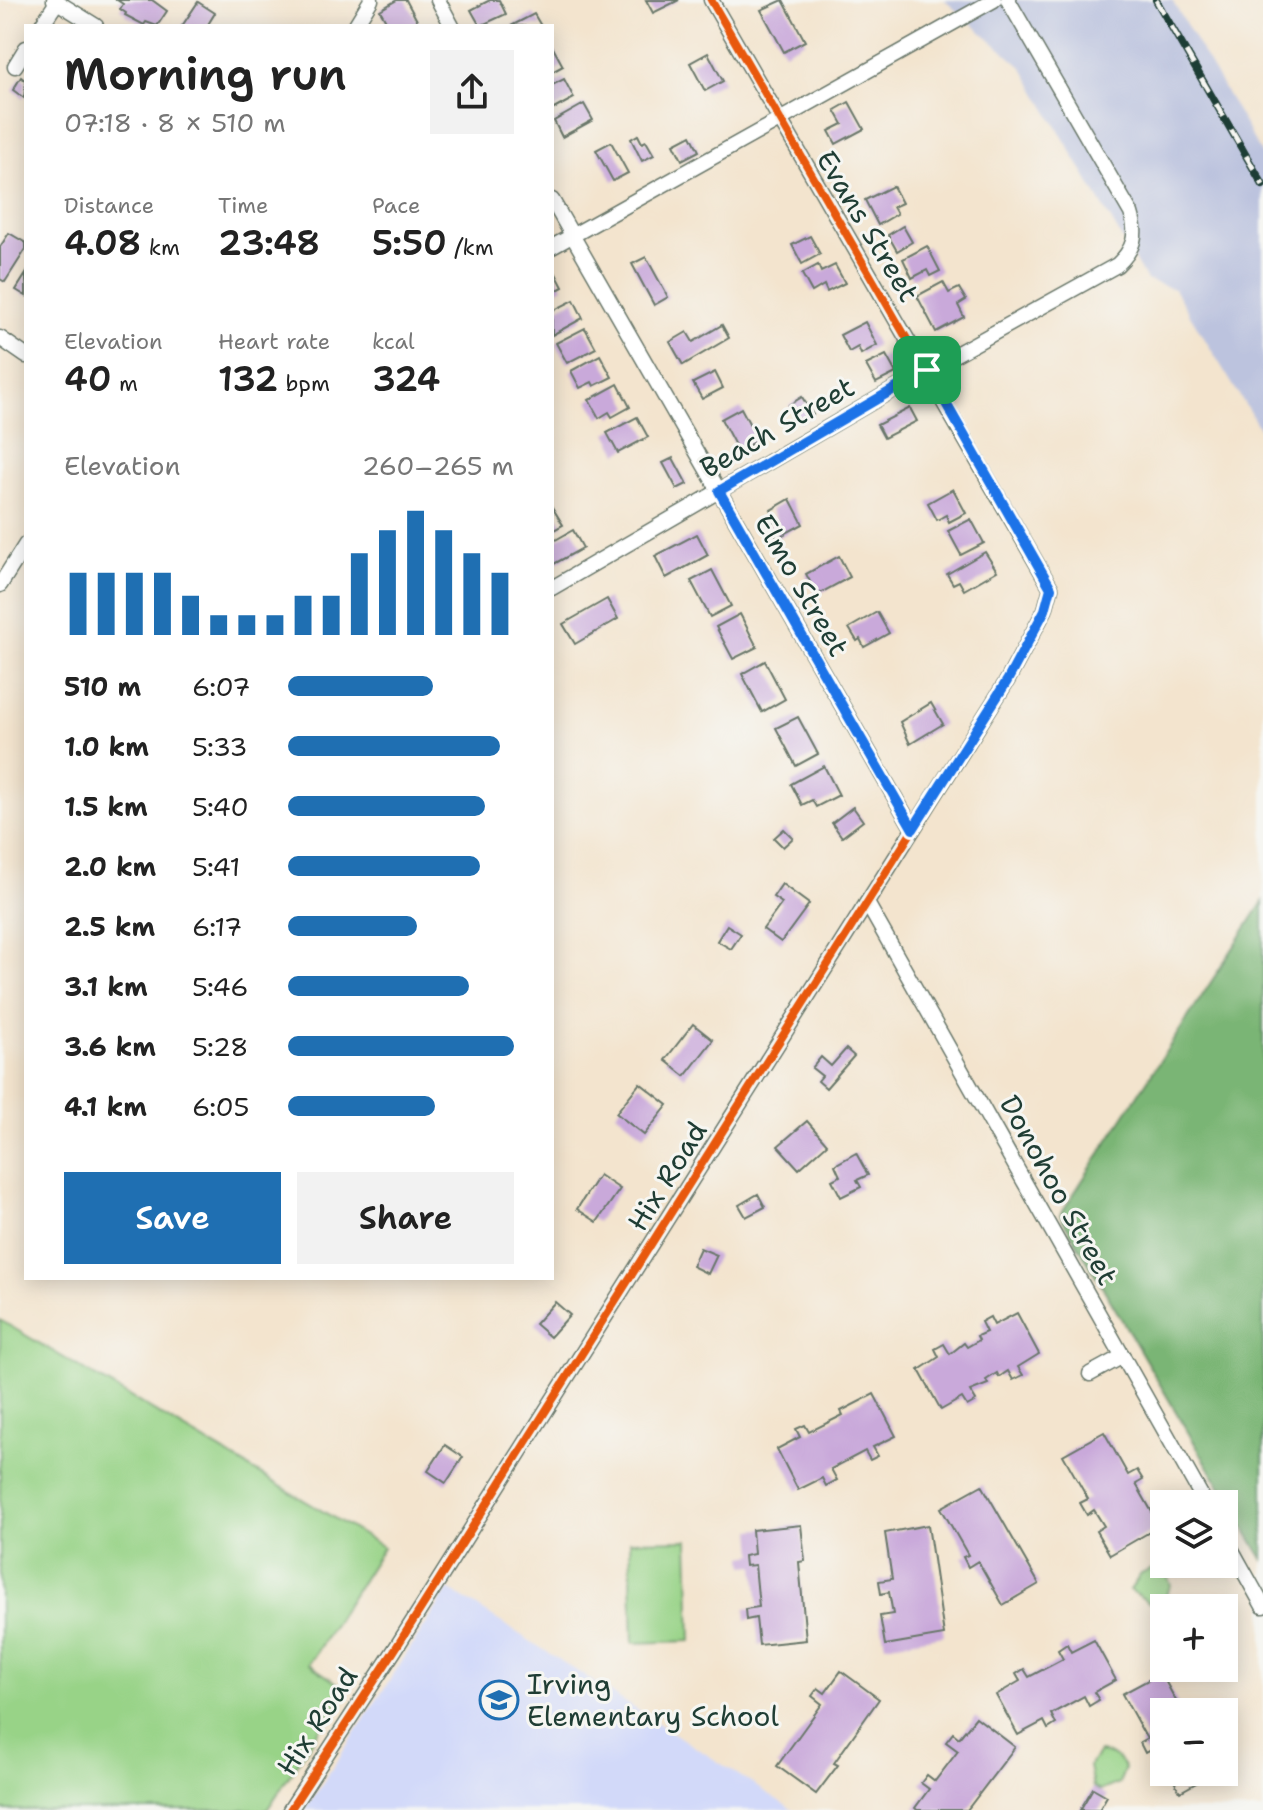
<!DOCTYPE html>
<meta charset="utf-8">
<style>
:root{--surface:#fff;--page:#f2f2f2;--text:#222;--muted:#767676;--accent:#1f6fb2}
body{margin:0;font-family:"Shantell Sans",sans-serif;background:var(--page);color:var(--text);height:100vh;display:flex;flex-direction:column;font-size:30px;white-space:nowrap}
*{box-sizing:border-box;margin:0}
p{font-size:26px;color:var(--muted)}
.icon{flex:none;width:44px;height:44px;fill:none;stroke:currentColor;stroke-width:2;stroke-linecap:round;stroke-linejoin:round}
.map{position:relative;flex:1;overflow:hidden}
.drawer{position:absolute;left:24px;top:24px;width:530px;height:1256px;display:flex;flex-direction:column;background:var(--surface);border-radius:0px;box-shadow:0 4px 20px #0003}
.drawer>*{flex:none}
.tools{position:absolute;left:1150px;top:1490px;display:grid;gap:16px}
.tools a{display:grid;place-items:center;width:88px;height:88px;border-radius:0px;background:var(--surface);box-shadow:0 4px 20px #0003;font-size:40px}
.pin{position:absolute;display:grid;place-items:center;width:68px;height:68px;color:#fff;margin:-34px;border-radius:16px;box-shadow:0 4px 12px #0006}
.round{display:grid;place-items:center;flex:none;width:84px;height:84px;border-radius:0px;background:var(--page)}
.overview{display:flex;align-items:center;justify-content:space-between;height:136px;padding:0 40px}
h1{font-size:44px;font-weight:600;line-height:60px}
.metrics{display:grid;grid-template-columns:repeat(3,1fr);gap:12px;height:136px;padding:8px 40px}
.metrics div{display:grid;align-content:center}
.metrics b{font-size:34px;font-weight:600}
.metrics small{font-size:22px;font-weight:400}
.metrics p{font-size:22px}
.chart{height:224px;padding:16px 40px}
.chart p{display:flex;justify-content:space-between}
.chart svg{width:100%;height:144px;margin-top:8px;stroke:var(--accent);stroke-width:6}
.cta{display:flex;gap:16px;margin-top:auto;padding:16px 40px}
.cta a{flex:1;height:92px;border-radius:0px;background:var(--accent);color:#fff;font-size:32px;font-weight:600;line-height:92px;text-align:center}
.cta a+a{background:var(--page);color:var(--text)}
ul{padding:0 40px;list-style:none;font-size:26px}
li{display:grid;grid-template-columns:128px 96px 1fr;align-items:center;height:60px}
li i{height:20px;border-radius:10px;background:var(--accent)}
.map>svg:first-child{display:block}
.built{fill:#d2d9f9}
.industrial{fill:#bcc3de}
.green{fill:#98d387;stroke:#5c885e;stroke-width:2}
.forest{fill:#7ab574;stroke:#4c7954;stroke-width:2}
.building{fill:#c9a9da}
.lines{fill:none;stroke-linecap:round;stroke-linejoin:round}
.minor-casing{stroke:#69776a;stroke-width:17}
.minor{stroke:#fff;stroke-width:14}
.rail-casing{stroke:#1f3d34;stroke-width:8}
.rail{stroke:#f6f6f2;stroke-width:5;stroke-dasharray:15;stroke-linecap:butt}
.cycleway-casing{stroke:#f6f6f2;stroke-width:13}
.cycleway{stroke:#e8590c;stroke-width:8}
.route-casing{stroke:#fff;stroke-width:16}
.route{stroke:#1a73e8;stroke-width:10}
.labels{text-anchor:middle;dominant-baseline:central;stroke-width:6;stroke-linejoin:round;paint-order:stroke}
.street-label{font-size:28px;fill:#1f3d34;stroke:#f6f6f2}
.poi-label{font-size:28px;fill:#1f3d34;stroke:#f6f6f2;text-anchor:start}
</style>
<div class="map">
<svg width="1263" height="1810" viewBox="0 0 1263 1810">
<rect width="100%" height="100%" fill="#f6f6f2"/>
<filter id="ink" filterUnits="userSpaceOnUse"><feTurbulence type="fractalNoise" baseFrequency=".0125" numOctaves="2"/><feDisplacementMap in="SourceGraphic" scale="16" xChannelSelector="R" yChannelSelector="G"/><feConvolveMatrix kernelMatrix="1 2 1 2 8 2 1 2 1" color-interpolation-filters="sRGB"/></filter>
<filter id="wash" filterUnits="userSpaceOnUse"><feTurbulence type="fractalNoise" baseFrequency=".006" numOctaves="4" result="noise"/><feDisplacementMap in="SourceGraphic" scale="32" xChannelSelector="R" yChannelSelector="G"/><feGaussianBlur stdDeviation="1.8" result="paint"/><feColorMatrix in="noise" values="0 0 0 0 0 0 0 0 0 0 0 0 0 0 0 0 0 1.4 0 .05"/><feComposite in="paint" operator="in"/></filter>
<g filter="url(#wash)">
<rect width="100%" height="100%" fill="#f3e4ce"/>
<path class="built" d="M449 1589 793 1810H305Z"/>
<path class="industrial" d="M944 0H1172L1263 156V434L1174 289 1146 280 1022 67Z"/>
<g class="green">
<path d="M0 1320 383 1547 309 1664 346 1689 267 1810H0Z"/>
<path d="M688 1540 691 1641 633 1643 630 1541Z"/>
<path d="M1152 1569 1167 1576 1171 1585 1164 1599 1153 1605 1130 1590 1141 1574Z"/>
<path d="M1099 1752C1110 1753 1120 1758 1125 1769L1119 1783 1100 1791 1093 1787 1089 1766Z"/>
</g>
<path class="forest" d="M1263 902V1559L1060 1215Z"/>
<g id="blocks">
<g class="building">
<path d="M117 0H152L167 11 157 26 146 22 144 25 125 15 126 13 120 9 123 4Z"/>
<path d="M397 0H406L420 26H389L380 10Z"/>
<path d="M490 0H499L506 14 480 26 471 10Z"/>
<path d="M646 0H679L653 13Z"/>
<path d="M783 0 805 41 784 52 761 10Z"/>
<path d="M198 2 215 13 207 26H182Z"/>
<path d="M534 14 541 26H511Z"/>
<path d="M552 46 563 66 552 72Z"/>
<path d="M708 53 723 81 705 91 690 63Z"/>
<path d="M21 77 26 81 24 98 13 90Z"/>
<path d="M564 79 574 98 552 110V85Z"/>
<path d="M849 102 864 129 836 144 829 131 843 124 835 110Z"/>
<path d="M584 104 593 120 562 137 554 121Z"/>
<path d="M638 135 642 143 646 141 654 155 642 161 631 139Z"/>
<path d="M691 135 699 151 682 160 674 144Z"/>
<path d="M611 142 628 173 613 181 596 150Z"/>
<path d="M893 186 902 203 893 207 897 214 878 225 865 200Z"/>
<path d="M903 226 912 242 897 251 888 235Z"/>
<path d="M9 233 26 243V249L5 282 0 279V247Z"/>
<path d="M810 236 820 254 802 264 792 245Z"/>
<path d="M927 246 940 271 930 276 927 270 912 278 903 259Z"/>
<path d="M646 257 668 297 654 305 632 264Z"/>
<path d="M818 265 821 272 835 265 845 283 827 292 824 285 812 292 802 274Z"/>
<path d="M552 266 563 287 552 293Z"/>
<path d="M26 274V296L16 290Z"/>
<path d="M943 282 949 293 959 288 966 300 958 305 964 317 936 332 917 296Z"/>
<path d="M574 300 583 318 552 335V311Z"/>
<path d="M865 322 877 345 861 354 858 347 849 352 840 335Z"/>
<path d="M722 325 729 338 683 365 670 342 687 332 693 342Z"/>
<path d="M585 328 596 348 567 363 556 343Z"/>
<path d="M600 355 612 377 594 386 592 382 580 388 571 371Z"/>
<path d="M886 355 896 373 876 383 866 365Z"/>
<path d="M715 372 723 388 702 399 693 383Z"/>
<path d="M618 384 630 407 612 417 609 412 599 418 589 400Z"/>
<path d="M802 397 813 415 800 423 789 405Z"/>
<path d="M741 408 758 440 738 451 721 419Z"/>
<path d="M910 408 917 421 884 438 877 425Z"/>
<path d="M637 417 648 437 618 453 607 433Z"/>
<path d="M673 458 687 484 677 489 663 463Z"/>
<path d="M953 489 966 513 949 522 946 515 937 520 928 503Z"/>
<path d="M790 499 803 524 777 538 770 525 777 521 771 510Z"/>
<path d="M552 507 563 525 552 531Z"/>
<path d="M971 519 984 543 961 555 948 531Z"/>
<path d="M573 530 583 548 552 565V542Z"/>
<path d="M697 534 708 555 666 578 655 556Z"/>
<path d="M985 552 997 571 964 590 959 581 953 584 947 574Z"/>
<path d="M839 556 850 577 817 595 806 574Z"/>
<path d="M712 570 731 606 710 617 691 581Z"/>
<path d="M607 599 618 619 575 644 563 624Z"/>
<path d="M877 612 889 633 864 647 860 639 857 641 849 628Z"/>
<path d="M740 614 757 647 733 659 716 627Z"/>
<path d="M765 661 785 699 762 712 742 674Z"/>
<path d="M931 703 943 724 910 744 900 722Z"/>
<path d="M798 717 818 754 796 766 776 728Z"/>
<path d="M824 766 839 795 816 807 812 800 802 805 791 784Z"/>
<path d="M853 807 863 821 842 837 832 823Z"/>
<path d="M784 829 793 838 783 847 774 838Z"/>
<path d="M782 884 809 904 781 942 763 929 782 903 773 897Z"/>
<path d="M727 925 741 934 731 949 717 941Z"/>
<path d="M693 1024 713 1040 685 1076 665 1060Z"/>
<path d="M846 1049 854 1056 826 1088 818 1081 822 1076 812 1068 821 1057 831 1066Z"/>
<path d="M640 1083 668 1105 644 1135 616 1113Z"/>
<path d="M807 1121 827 1144 799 1169 778 1146Z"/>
<path d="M856 1153 868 1175 857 1180 861 1187 841 1197 832 1180 840 1176 835 1165Z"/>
<path d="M599 1175 620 1189 597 1222 577 1209Z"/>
<path d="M758 1194 765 1207 746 1217 739 1205Z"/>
<path d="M700 1248 717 1255 708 1274 692 1266Z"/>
<path d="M555 1302 570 1315 550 1337 535 1324Z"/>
<path d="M1017 1313 1039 1354 1018 1367 1023 1375 1013 1380 1008 1371 999 1377 997 1373 986 1380 988 1384 970 1391 976 1401 967 1406 962 1398 941 1410 919 1370 939 1357 935 1349 944 1344 950 1354 964 1343 967 1347 979 1340 977 1336 986 1332 981 1322 990 1317 994 1325Z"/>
<path d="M874 1394 896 1436 873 1447 878 1456 870 1460 865 1451 831 1469 837 1480 826 1486 822 1478 798 1490 777 1449 800 1437 796 1429 805 1425 809 1432 843 1415 841 1411Z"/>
<path d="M1104 1432 1128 1475 1137 1470 1143 1480 1136 1484 1160 1526 1110 1555 1096 1531 1104 1526 1094 1510 1087 1515 1080 1503 1088 1499 1063 1455Z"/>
<path d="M445 1445 463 1457 446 1483 428 1471Z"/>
<path d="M982 1485 1039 1584 1003 1605 978 1561 968 1567 963 1557 968 1555 941 1508Z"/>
<path d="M801 1525 805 1561 799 1562 806 1640 759 1645 756 1618 746 1620 745 1609 759 1607 755 1565 745 1566 744 1556 754 1554 752 1530Z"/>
<path d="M928 1525 944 1635 885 1645 880 1616 893 1614 889 1592 881 1594 879 1581 892 1579 885 1533Z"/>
<path d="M1094 1640 1116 1680 1094 1692 1099 1700 1089 1706 1084 1696 1051 1714 1056 1724 1048 1729 1044 1721 1018 1735 996 1695 1020 1681 1016 1674 1024 1669 1029 1677 1063 1659 1058 1650 1067 1644 1071 1652Z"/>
<path d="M841 1671 879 1699 834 1763 838 1765 816 1794 777 1766 822 1704 812 1696 818 1688 825 1693Z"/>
<path d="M1161 1673 1182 1712H1164V1762L1156 1747 1145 1753 1140 1743 1147 1739 1122 1694Z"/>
<path d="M976 1717 1015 1747 967 1810H917L915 1808 929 1789 921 1783 927 1775 935 1781 958 1751 946 1742 953 1733 959 1738Z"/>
<path d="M1169 1772H1216L1180 1792Z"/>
<path d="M1093 1788 1107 1796 1099 1810H1080Z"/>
</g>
</g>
</g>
<g filter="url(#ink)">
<use href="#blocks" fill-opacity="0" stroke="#69776a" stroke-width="2"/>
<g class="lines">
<g class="minor-casing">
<g id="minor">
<path d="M54 0 96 26"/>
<path d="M438 0 452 26"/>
<path d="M41 26 57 2"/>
<path d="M355 26 371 0"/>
<path d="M15 66 26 48"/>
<path d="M552 200 913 829"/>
<path d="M552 247 994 0"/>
<path d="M0 338 26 356"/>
<path d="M0 585 26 544"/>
<path d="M552 588 927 370 1117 265C1134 249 1138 235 1131 213L1008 0"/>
<path d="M867 903 1206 1504"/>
<path d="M1090 1374 1123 1356"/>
<path d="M1224 1536 1263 1606"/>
<path d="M290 1810 394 1651 1007 681 1045 610 1051 588 711 0"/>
</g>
</g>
<use href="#minor" class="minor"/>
<g class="rail-casing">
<path id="rail" d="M1156 0 1263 185"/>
</g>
<use href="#rail" class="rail"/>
<g class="cycleway-casing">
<path id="cycleway" d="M290 1810 394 1651 1007 681 1045 610 1051 588 711 0"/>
</g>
<use href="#cycleway" class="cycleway"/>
</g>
</g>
<g class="lines" filter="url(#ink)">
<g class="route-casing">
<path id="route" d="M927 370 1051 588 1045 610 1007 681 913 829 719 491Z"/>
</g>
<use href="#route" class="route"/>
</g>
<defs>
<g id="school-ring" transform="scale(2)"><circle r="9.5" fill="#f6f6f2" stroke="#1f6fb2" stroke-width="1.5"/><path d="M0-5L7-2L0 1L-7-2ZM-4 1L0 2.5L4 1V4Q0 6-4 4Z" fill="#1f6fb2"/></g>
</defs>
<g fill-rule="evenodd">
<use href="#school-ring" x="499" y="1700"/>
</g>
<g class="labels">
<g class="street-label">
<text transform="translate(868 226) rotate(59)">Evans Street</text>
<text transform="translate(777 427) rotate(-30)">Beach Street</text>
<text transform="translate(802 585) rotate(60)">Elmo Street</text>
<text transform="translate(667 1176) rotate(-58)">Hix Road</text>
<text transform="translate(1059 1190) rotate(61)">Donohoo Street</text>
<text transform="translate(317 1721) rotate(-57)">Hix Road</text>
</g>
<g class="poi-label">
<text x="527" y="1684">Irving<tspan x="527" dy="32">Elementary School</tspan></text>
</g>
</g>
</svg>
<div class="tools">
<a><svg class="icon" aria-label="layers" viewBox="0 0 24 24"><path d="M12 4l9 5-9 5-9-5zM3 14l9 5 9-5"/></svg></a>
<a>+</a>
<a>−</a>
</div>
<div class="pin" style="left:927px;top:370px;background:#1e9e55"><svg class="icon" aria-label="arrive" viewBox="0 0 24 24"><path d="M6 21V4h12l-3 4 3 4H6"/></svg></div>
<section class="drawer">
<div class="overview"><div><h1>Morning run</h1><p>07:18 · 8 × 510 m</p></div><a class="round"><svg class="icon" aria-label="share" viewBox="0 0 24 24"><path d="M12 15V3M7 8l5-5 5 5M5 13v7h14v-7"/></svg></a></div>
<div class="metrics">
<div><p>Distance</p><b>4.08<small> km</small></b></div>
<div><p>Time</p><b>23:48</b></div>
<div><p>Pace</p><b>5:50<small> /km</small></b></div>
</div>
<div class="metrics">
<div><p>Elevation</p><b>40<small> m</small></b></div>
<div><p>Heart rate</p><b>132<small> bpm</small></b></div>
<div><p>kcal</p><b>324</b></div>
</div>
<div class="chart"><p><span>Elevation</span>260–265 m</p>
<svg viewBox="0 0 160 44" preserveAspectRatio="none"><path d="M5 44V25M15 44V25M25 44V25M35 44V25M45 44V32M55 44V38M65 44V38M75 44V38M85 44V32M95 44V32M105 44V19M115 44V12M125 44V6M135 44V12M145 44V19M155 44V25"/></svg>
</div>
<ul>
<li><b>510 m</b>6:07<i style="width:64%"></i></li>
<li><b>1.0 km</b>5:33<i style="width:94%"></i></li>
<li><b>1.5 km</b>5:40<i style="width:87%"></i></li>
<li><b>2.0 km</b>5:41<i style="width:85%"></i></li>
<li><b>2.5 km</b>6:17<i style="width:57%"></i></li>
<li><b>3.1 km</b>5:46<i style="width:80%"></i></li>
<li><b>3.6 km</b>5:28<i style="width:100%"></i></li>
<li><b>4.1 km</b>6:05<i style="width:65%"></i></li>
</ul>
<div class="cta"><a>Save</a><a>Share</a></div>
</section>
</div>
